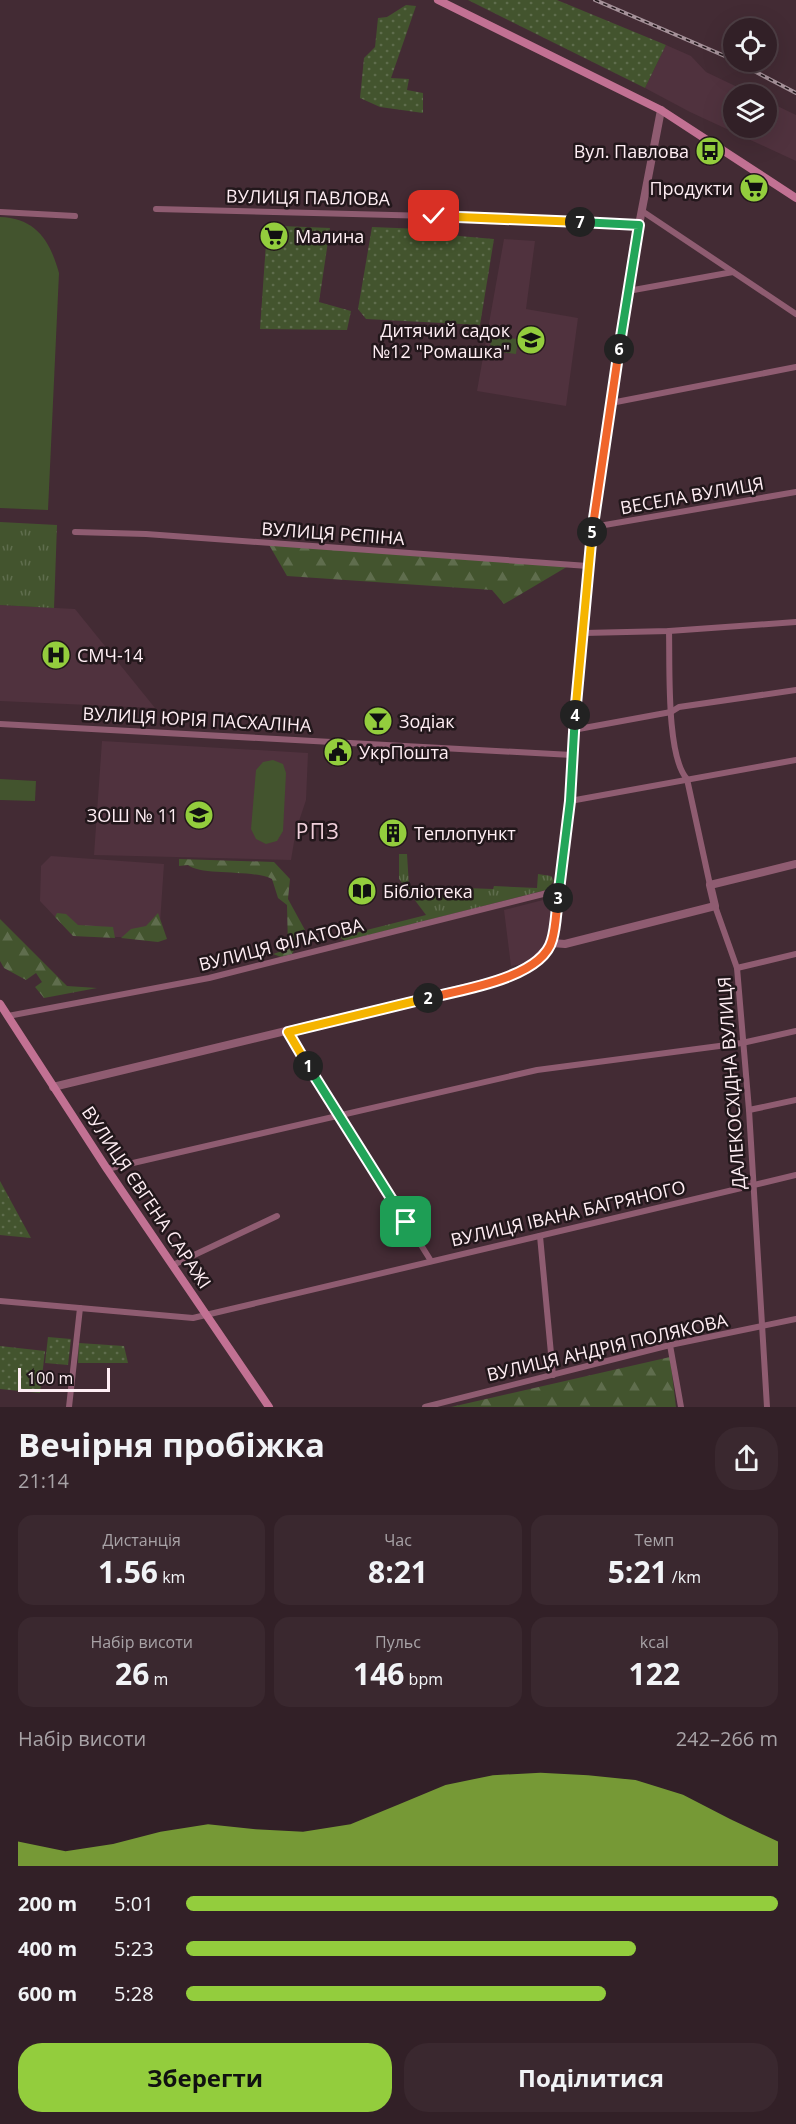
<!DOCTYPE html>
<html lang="uk">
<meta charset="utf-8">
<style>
:root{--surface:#322027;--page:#3a282f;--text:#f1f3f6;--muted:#a8a3a7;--line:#4d3e44;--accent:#93cd3d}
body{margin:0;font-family:"Open Sans",sans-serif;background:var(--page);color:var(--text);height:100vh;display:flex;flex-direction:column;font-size:22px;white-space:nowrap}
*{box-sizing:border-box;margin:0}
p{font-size:20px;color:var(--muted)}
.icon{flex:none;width:33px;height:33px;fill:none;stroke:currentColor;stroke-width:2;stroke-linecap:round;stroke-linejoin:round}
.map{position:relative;height:1407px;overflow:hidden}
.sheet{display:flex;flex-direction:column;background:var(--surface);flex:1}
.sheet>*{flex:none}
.buttons{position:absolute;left:723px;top:18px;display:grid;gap:12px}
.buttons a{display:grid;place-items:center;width:54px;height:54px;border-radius:50%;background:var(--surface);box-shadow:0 6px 24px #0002,0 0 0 2px var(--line);font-size:30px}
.scale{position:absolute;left:18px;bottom:15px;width:92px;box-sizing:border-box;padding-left:6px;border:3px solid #ffeef4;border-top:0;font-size:16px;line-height:21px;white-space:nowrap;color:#ffeef4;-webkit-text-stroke:4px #22171b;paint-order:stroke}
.pin{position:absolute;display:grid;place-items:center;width:51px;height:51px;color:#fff;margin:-26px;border-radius:12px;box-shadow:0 3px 9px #0006}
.km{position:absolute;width:30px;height:30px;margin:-15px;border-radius:50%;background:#222;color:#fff;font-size:16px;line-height:30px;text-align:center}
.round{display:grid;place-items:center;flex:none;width:63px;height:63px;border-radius:24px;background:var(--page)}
.headline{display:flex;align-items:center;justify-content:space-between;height:102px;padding:0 18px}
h1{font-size:33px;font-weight:700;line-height:45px}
.stats{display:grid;grid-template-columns:repeat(3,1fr);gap:9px;height:102px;padding:6px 18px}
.stats div{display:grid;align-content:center;border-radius:15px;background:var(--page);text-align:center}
.stats b{font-size:30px;font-weight:700}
.stats small{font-size:16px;font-weight:400}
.stats p{font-size:16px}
.chart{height:168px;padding:12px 18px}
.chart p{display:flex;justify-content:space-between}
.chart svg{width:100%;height:108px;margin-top:6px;fill:var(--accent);opacity:.7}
.button{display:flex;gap:12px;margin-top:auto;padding:12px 18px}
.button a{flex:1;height:69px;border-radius:24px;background:var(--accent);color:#111;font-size:24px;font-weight:700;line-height:69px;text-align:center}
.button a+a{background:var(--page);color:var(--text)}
ul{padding:0 18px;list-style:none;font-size:20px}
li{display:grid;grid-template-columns:96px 72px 1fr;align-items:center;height:45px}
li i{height:15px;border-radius:8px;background:var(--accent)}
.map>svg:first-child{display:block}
.built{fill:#50323e}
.grass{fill:url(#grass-tufts)}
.forest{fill:url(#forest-firs)}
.garden{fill:url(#garden-dots)}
.pitch{fill:#43542e}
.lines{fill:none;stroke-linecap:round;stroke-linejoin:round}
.minor{stroke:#8f5c71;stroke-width:6}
.tertiary{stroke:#8f5c71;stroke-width:8}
.secondary{stroke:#c27193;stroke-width:8}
.rail-casing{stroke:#a59199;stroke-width:4}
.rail{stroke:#22171b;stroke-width:1.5;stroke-dasharray:4.5;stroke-linecap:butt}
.split-1-casing{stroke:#fff;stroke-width:12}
.split-2-casing{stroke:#fff;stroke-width:12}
.split-3-casing{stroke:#fff;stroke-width:12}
.split-4-casing{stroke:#fff;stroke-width:12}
.split-5-casing{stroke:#fff;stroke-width:12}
.split-6-casing{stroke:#fff;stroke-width:12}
.split-7-casing{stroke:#fff;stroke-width:12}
.split-8-casing{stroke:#fff;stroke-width:12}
.split-1{stroke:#22a559;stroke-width:8}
.split-2{stroke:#f5b400;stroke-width:8}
.split-3{stroke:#f0652b;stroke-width:8}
.split-4{stroke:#22a559;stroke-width:8}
.split-5{stroke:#f5b400;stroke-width:8}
.split-6{stroke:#f0652b;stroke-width:8}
.split-7{stroke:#22a559;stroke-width:8}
.split-8{stroke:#f5b400;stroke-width:8}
.labels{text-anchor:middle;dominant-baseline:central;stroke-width:5;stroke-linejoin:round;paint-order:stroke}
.poi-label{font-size:18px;fill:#ffeef4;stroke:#22171b;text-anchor:start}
.street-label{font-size:18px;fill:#ffeef4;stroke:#22171b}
.quarter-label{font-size:21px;letter-spacing:1.5px;fill:#f0d0db;stroke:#22171b}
</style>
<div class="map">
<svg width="796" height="1407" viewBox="0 0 796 1407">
<defs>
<pattern id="grass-tufts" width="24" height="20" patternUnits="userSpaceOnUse" patternTransform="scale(1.5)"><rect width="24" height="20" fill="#43542e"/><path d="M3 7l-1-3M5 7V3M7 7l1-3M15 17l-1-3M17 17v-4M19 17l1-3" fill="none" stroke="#5f6d4d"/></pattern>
<pattern id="forest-firs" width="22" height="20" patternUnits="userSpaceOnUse" patternTransform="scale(1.5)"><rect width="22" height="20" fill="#43542e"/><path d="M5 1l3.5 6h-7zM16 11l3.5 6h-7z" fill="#5f6d4d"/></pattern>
<pattern id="garden-dots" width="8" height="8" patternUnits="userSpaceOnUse" patternTransform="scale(1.5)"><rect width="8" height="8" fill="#43542e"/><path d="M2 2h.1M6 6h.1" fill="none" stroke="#5f6d4d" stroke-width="1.8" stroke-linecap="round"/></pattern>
</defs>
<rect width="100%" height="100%" fill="#432b34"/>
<g class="built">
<path d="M666 45 691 56 706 72 752 94H734V128H766L767 101 796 115V161L690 112 645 88Z"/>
<path d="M504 239 535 241 526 309 578 318 566 406 477 391Z"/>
<path d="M0 605 75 609 155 708 0 701Z"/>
<path d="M102 741 308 753 306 800 296 830 291 860 94 855Z"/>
<path d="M51 856 164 864 159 938 73 936 40 901 41 866Z"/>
<path d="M551 898 550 931 547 940 538 954 527 963 511 966 504 910Z"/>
</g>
<g class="grass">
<path d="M0 522 57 525 54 608 0 605Z"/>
<path d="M399 854H407L409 886 493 889 494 886 537 888 538 874 551 876 554 881 546 890 345 941 339 937 426 915 399 879Z"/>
</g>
<g class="forest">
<path d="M268 543 570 565 504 604 492 590 287 576Z"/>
<path d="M179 859 274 862 290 879 288 899 305 930 292 954 281 957 273 954 288 949 287 905 278 898 272 879C252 869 201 876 188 865L179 866Z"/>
<path d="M57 913 66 914 78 925 113 927 115 938 73 936 55 917Z"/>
<path d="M158 913 167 939 158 942 121 938 131 929 146 926Z"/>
<path d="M0 919 67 986 97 988 44 998 35 987 42 982 36 973 26 980 4 968 0 961Z"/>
<path d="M670 1357 676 1407H451Z"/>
</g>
<g class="garden">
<path d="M468 0H557L666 45 645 88Z"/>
<path d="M406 5 416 6 391 78 409 79 407 90 423 93V113L380 107 360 98 364 58 375 47 378 18 387 17Z"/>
<path d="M282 226 330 228 319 302 351 311 347 330 260 329 266 243H277Z"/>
<path d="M372 227 446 230 459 236 494 239 480 325 366 319 358 309Z"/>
<path d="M0 1181 31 1238 0 1235Z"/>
<path d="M48 1337 71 1339 68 1365 45 1363Z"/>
<path d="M79 1343 124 1346 128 1363H78Z"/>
<path d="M0 1346 45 1351 40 1393 0 1389Z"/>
</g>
<g class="pitch">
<path d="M0 217C36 218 50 241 59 273L48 510 0 508Z"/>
<path d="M491 336 518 339 516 354 490 351Z"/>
<path d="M273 760 283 764 286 773 283 831 277 841 266 844 256 839 251 829 256 770 263 762Z"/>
<path d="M0 779 36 781 35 801 0 800Z"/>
</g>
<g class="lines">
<g class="minor">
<path d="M156 209 546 219 639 225"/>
<path d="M642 211 796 314"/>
<path d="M0 212 75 216"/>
<path d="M628 291 733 272"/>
<path d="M611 403 796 367"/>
<path d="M593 527 796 492"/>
<path d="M75 532 146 534 588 566"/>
<path d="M669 631C670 665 666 756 687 779L710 885"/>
<path d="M584 633 669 631 796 622"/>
<path d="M0 724 572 755"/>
<path d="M573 730 671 712 679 707 796 690"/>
<path d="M570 801 796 760"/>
<path d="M715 906 737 968 749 1110 767 1407"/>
<path d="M737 968 796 954"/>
<path d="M8 1016 209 978 559 890"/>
<path d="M288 1032 431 1261"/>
<path d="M749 1110 796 1100"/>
<path d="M107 1169 537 1070 742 1043 796 1031"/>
<path d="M540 1236 553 1375"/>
<path d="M173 1265 277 1216"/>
<path d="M0 1301 193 1318 796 1175"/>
<path d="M670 1345 681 1407"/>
<path d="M69 1407 80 1308"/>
<path d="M425 1407 670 1345 796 1319"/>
</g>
<g class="tertiary">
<path d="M552 943 570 801 573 730 593 527 639 225 661 110"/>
<path d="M53 1087 514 976 527 968 552 943 565 944 715 906 710 885 796 864"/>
</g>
<g class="secondary">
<path d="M438 0 661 110 796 198"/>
<path d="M0 1004 107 1169 269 1407"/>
</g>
<g class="rail-casing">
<g id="rail">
<path d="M595 0 734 60"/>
<path d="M737 62 796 93"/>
</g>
</g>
<use href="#rail" class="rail"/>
</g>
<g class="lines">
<g class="split-1-casing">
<path id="split-1" d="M308 1066 406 1222"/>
</g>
<g class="split-2-casing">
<path id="split-2" d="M308 1066 288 1032 428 998"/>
</g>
<g class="split-3-casing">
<path id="split-3" d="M428 998C461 990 542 978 552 940 556 927 556 912 558 898"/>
</g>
<g class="split-4-casing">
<path id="split-4" d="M558 898 570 801 575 715"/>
</g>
<g class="split-5-casing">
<path id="split-5" d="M575 715 592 532"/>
</g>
<g class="split-6-casing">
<path id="split-6" d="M592 532 619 349"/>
</g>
<g class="split-7-casing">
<path id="split-7" d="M580 222 639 225 619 349"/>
</g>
<g class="split-8-casing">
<path id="split-8" d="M434 216 580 222"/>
</g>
<use href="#split-1" class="split-1"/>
<use href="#split-2" class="split-2"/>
<use href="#split-3" class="split-3"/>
<use href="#split-4" class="split-4"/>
<use href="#split-5" class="split-5"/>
<use href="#split-6" class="split-6"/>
<use href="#split-7" class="split-7"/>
<use href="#split-8" class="split-8"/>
</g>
<defs>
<g id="bus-disc" transform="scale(1.5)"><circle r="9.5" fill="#93cd3d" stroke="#22171b"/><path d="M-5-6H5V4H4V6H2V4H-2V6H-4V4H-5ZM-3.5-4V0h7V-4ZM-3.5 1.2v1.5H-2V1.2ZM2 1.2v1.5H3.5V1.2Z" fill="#111"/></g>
<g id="supermarket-disc" transform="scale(1.5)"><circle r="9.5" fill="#93cd3d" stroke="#22171b"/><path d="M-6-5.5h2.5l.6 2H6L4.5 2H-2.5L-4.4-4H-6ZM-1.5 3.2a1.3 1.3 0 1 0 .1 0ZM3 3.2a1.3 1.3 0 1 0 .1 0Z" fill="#111"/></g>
<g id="school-disc" transform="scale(1.5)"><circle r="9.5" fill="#93cd3d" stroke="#22171b"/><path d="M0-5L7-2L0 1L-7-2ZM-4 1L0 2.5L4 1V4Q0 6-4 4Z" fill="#111"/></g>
<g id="hospital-disc" transform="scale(1.5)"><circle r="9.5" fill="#93cd3d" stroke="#22171b"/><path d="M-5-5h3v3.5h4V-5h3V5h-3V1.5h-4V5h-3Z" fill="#111"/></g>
<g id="bar-disc" transform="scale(1.5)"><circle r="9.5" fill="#93cd3d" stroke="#22171b"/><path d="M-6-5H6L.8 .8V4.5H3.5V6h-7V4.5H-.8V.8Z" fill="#111"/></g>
<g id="civic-disc" transform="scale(1.5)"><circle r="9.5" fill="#93cd3d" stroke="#22171b"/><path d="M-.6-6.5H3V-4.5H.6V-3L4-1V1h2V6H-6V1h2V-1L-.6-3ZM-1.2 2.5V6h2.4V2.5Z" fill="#111"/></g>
<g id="building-disc" transform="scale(1.5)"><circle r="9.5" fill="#93cd3d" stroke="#22171b"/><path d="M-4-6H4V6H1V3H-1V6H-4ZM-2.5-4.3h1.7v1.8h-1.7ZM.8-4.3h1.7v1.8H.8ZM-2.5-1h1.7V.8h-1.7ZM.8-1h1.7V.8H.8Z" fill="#111"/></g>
<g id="library-disc" transform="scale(1.5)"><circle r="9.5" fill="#93cd3d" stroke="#22171b"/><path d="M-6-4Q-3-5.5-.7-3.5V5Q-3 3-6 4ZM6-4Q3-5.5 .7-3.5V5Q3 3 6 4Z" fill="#111"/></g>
</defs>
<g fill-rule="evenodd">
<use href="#bus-disc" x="710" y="151"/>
<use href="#supermarket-disc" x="754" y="188"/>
<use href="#supermarket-disc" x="274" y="236"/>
<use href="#school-disc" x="531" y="340"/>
<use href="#hospital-disc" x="56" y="655"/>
<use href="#bar-disc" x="378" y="721"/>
<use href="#civic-disc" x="338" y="752"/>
<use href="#school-disc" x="199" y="815"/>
<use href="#building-disc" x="393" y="833"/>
<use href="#library-disc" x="362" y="891"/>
</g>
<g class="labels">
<g class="poi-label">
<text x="689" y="151" text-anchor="end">Вул. Павлова</text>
<text x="733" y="188" text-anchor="end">Продукти</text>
<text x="295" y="236">Малина</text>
<text x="510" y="330" text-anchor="end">Дитячий садок<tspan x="510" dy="21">№12 "Ромашка"</tspan></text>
<text x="77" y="655">СМЧ-14</text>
<text x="399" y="721">Зодіак</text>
<text x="359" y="752">УкрПошта</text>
<text x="178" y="815" text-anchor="end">ЗОШ № 11</text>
<text x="414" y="833">Теплопункт</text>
<text x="383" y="891">Бібліотека</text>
</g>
<g class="street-label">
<text transform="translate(308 197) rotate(1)">ВУЛИЦЯ ПАВЛОВА</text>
<text transform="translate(692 495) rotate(-10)">ВЕСЕЛА ВУЛИЦЯ</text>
<text transform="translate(333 533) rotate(4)">ВУЛИЦЯ РЄПІНА</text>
<text transform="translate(197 719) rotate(3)">ВУЛИЦЯ ЮРІЯ ПАСХАЛІНА</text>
<text transform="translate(281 944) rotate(-14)">ВУЛИЦЯ ФІЛАТОВА</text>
<text transform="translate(731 1083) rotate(-94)">ДАЛЕКОСХІДНА ВУЛИЦЯ</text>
<text transform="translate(147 1197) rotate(56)">ВУЛИЦЯ ЄВГЕНА САРАЖІ</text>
<text transform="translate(568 1213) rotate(-13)">ВУЛИЦЯ ІВАНА БАГРЯНОГО</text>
<text transform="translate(607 1347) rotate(-13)">ВУЛИЦЯ АНДРІЯ ПОЛЯКОВА</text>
</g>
<g class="quarter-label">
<text x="318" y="831">РПЗ</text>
</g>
</g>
</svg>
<div class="buttons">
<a><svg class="icon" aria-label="locate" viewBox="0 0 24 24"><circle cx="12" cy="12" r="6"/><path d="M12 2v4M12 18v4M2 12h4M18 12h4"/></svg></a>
<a><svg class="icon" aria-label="layers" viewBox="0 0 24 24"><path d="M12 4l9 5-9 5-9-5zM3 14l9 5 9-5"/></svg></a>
</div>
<div class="scale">100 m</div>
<div class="pin" style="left:406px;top:1222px;background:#1e9e55"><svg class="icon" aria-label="arrive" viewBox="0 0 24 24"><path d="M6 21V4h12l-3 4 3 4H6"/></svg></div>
<div class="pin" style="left:434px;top:216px;background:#d93025"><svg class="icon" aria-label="check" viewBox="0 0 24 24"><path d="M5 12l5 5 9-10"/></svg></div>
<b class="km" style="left:308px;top:1066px">1</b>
<b class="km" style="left:428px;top:998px">2</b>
<b class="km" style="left:558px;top:898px">3</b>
<b class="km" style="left:575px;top:715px">4</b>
<b class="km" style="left:592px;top:532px">5</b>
<b class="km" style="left:619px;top:349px">6</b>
<b class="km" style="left:580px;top:222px">7</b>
</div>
<section class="sheet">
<div class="headline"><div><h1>Вечірня пробіжка</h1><p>21:14</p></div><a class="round"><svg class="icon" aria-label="share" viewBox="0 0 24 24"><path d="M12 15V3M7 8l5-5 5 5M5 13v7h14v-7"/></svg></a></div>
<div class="stats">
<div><p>Дистанція</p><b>1.56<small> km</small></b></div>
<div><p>Час</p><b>8:21</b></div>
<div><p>Темп</p><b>5:21<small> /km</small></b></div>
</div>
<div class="stats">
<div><p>Набір висоти</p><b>26<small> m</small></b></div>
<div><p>Пульс</p><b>146<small> bpm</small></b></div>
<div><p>kcal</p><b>122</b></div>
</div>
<div class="chart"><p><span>Набір висоти</span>242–266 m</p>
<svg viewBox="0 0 160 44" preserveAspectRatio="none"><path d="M0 44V34L10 38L20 35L30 30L40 27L50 29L60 30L70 27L80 19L90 11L100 7L110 6L120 7L130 9L140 15L150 25L160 34V44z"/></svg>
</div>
<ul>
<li><b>200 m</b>5:01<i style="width:100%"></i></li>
<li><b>400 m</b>5:23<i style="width:76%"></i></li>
<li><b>600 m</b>5:28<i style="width:71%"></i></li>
</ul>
<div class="button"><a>Зберегти</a><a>Поділитися</a></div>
</section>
